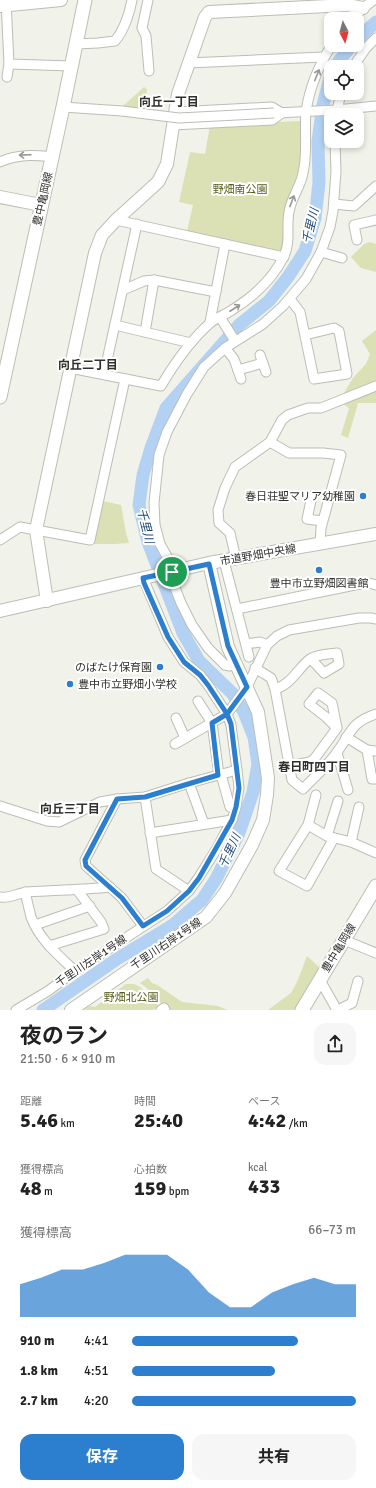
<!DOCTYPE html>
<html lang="ja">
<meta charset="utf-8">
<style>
:root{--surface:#fff;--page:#f6f6f6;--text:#222;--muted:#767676;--accent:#2b7fce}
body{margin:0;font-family:Signika,"Noto Sans JP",sans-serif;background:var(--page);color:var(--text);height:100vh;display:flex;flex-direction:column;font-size:15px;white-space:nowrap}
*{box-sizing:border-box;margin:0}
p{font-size:13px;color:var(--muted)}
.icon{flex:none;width:22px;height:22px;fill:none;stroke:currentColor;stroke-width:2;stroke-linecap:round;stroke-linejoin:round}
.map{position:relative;height:1010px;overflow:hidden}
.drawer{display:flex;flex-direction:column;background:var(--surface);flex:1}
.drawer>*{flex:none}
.needle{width:26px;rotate:174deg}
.tools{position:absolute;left:324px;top:12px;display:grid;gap:8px}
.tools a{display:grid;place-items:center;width:40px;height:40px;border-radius:8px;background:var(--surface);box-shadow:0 2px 6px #0003;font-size:20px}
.pin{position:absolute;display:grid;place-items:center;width:34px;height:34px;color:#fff;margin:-17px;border:2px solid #fff;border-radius:50%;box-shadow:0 1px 4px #0007}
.round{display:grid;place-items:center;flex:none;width:42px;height:42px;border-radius:12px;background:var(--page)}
.headline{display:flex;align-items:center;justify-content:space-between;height:68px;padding:0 20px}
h1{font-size:22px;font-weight:700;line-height:30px}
.figures{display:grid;grid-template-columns:repeat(3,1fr);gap:6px;height:68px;padding:4px 20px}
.figures div{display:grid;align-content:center}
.figures b{font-size:20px;font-weight:700}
.figures small{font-size:11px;font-weight:400}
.figures p{font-size:11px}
.chart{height:112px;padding:8px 20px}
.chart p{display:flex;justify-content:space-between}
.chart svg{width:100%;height:72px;margin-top:4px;fill:var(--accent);opacity:.7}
.cta{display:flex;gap:8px;margin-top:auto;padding:8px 20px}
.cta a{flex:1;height:46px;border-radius:12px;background:var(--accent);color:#fff;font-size:16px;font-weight:700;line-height:46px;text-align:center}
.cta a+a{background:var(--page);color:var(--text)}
ul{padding:0 20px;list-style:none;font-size:13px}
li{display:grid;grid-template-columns:64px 48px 1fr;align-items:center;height:30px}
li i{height:10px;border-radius:5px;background:var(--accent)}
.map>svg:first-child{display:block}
.green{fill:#dbe0b5}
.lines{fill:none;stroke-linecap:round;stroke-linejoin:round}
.river{stroke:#b3d2f3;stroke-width:13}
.street-casing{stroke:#bcbeb5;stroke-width:11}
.secondary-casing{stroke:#bcbeb5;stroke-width:14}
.primary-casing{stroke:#bcbeb5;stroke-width:15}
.street{stroke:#fff;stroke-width:9}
.secondary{stroke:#fff;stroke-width:12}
.primary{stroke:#fff;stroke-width:13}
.street-bridge-casing{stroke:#bcbeb5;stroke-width:11;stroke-linecap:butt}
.street-bridge{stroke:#fff;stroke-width:9}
.oneway{stroke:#989896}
.route-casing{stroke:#fff;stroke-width:8}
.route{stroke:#2b7fce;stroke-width:5}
.poi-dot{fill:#2b7fce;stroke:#fff;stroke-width:1.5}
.labels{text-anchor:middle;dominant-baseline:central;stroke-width:4;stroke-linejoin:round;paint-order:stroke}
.park-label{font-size:11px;fill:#565b19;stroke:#fff}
.street-label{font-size:11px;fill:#30302d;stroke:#fff}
.poi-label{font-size:11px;fill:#30302d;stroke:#fff;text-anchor:end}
.neighbourhood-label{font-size:12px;font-weight:bold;fill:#30302d;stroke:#fff}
.water-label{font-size:12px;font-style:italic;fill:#1e4974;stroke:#fff}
</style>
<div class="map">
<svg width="376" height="1010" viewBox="0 0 376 1010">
<rect width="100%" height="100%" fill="#f1f2e9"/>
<g class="green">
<path d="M144 87 147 89 144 109 122 107Z"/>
<path d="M300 121 302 123V154L284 248 279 251 187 231 193 205 179 202 190 152 205 154 210 125Z"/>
<path d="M370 242 376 244V272L361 268 351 257 364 244Z"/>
<path d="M376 330V403H358L348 438 341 435 349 408 339 401 353 378 366 364 370 354 362 341Z"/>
<path d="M103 501 121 505 126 533 129 543 115 544H94Z"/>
<path d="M307 956 320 968 296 1010H268L291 993 297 982Z"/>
<path d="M148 978 152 983 157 985 182 1002 218 1006 227 1010H167L147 988 140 983Z"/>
<path d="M126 984H134L140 987 159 1006 153 1010H84L90 1006 95 1007Z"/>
</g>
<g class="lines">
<g class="river">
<path d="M357 39 376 22"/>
<path d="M334 67 352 45"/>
<path d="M43 1010 117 959 173 925 202 900 216 879 239 833 253 792 258 764 254 737 244 712 232 693 199 661 183 633 148 542 139 505 143 475 151 448 166 408 239 325 269 301 288 277 305 251 315 218 319 183 318 141 323 105 331 74"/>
</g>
<g class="street-casing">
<g id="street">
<path d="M6 0 9 64 7 77"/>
<path d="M148 0 142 28 146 36 149 71"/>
<path d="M352 19 363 8 374 0"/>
<path d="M76 44 98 43 115 41C125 29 129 15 132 0"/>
<path d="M188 63 323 57"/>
<path d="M9 64 72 66"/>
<path d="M353 67 366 48 376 38"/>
<path d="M63 107 122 111"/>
<path d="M277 113 336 110 376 106"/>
<path d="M336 115 341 93"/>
<path d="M173 125 272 120 282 113 272 107 175 112"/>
<path d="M0 162C18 154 33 155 52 157"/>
<path d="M334 204 354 206 376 186"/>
<path d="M116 220 284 257"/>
<path d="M357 240 354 225 376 220"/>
<path d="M321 252 342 258"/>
<path d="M123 290 144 281 154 280 216 292"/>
<path d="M290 299 300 312 314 379 347 374 339 331 334 328 305 335"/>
<path d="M220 317 235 341"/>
<path d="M210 322 225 244"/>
<path d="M115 325 191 343"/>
<path d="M145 332 154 280"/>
<path d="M225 348 234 359 241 379"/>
<path d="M260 355 266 372"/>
<path d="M70 368 161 386C174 364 189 342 209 324 215 318 225 315 232 310 253 297 273 279 284 256 291 241 286 228 289 212 291 198 301 186 303 173 308 153 304 132 306 112 309 89 319 64 332 45"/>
<path d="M238 370 263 363"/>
<path d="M104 374 137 224"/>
<path d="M270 442 289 453H323L341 455 321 528 320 544"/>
<path d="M312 496 307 519 322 521"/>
<path d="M0 540 20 527 90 540 125 379"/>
<path d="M236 559 230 533 219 523 218 510 225 488 235 467 270 442 282 420 288 415 308 408H321L376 386"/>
<path d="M224 561 249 657"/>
<path d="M237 609 355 585 369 583 376 585"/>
<path d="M246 644 260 642 267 645"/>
<path d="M230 666 225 665 208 648 192 625 181 603 172 580V568L169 560 160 544 155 525 154 503 159 455 167 432 187 394 204 367 225 348 263 324 283 306 306 279 321 252 330 227 333 211 336 172 335 141"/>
<path d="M255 668 271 678 275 689 292 780 303 789C314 777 328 766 337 752 352 732 350 723 376 714"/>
<path d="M275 689C291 685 298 668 310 659 318 654 328 654 337 653L339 664 324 673 311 659"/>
<path d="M198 701 212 723 219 775 222 778 230 807"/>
<path d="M176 718 185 738"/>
<path d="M346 737 367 750 376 751"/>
<path d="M175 744 227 714 247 687 267 645 277 636 289 630 359 618H371L376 619"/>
<path d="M367 750 372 779H376"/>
<path d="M337 753 348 790"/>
<path d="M289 766 310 762 315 758 337 728 326 717 309 704 318 693 332 703 337 728"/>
<path d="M189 783 204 824"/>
<path d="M316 795 308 825 279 871 307 886 334 838"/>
<path d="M145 797 156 869 189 891"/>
<path d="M117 799 85 860 86 866 122 898 143 926"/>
<path d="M0 806 47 821 59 822 100 802 117 799 145 797 189 783 237 770"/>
<path d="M308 825 327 836 351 842 376 853"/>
<path d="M150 833 232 820"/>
<path d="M327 836 338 801"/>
<path d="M351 842 359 807"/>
<path d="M25 892C27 900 29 909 31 917 39 939 58 955 75 971"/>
<path d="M0 897C9 899 18 893 27 892 55 890 82 890 110 887"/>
<path d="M35 925 90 906"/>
<path d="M344 940 376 953"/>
<path d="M49 946 104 929 101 922 78 891"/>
<path d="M320 980 337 1010"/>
<path d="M16 1010 48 991 75 971 167 911 189 891 199 877 216 850 232 820 236 807 239 788 237 770 231 725 227 714 208 685 200 675 184 662 168 637 143 578"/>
<path d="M161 1010 164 1008 165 1010"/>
<path d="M338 1010 352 1003 358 981"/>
</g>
</g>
<g class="secondary-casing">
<g id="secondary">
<path d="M0 6 61 0"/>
<path d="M0 197 41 205"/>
<path d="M47 601 36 530 95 253 102 235 116 220 158 182 167 164 178 94 205 17 209 12 348 5 363 8"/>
<path d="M0 611 209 563 376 534"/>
<path d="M71 1010 206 917 225 893 252 845 263 820 267 795 268 778 258 712 228 647 209 563"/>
</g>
</g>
<g class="primary-casing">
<g id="primary">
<path d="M0 397 63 107 85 0"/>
<path d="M302 1010 376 886"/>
</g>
</g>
<use href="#street" class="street"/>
<use href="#secondary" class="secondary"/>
<use href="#primary" class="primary"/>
<g class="street-bridge-casing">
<path id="street-bridge" d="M122 111 179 118 274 113"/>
</g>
<use href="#street-bridge" class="street-bridge"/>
</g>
<defs><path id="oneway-shaft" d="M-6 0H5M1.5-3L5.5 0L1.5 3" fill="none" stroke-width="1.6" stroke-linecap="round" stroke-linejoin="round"/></defs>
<g class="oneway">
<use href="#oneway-shaft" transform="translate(317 75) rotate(-68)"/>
<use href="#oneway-shaft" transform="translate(25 155) rotate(178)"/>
<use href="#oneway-shaft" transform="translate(292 201) rotate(-69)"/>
<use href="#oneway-shaft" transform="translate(235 308) rotate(-33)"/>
</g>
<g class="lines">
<g class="route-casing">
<path id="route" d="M172 572 143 578 144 583 168 637 184 662 200 675 208 685 227 714 212 723 218 775 145 797 117 799 85 860 86 866 122 898 143 926 167 911 189 891 199 878 232 820 236 807 239 788 231 724 227 714 247 687 228 646 209 564 172 572"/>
</g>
<use href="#route" class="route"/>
</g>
<g class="poi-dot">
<circle cx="363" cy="496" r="4"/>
<circle cx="319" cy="570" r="4"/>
<circle cx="160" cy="667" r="4"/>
<circle cx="70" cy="684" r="4"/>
</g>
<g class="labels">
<g class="park-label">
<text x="240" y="189">野畑南公園</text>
<text x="131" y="997">野畑北公園</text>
</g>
<g class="street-label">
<text transform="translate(43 199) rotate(-77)">豊中亀岡線</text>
<text transform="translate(258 555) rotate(-10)">市道野畑中央線</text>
<text transform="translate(166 944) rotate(-34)">千里川右岸1号線</text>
<text transform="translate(339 948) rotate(-59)">豊中亀岡線</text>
<text transform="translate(91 961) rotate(-34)">千里川左岸1号線</text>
</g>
<g class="poi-label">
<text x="355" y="496">春日荘聖マリア幼稚園</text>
<text x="319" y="583" text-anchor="middle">豊中市立野畑図書館</text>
<text x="152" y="667">のばたけ保育園</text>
<text x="78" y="684" text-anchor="start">豊中市立野畑小学校</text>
</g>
<g class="neighbourhood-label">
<text x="169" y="102">向丘一丁目</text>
<text x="88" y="365">向丘二丁目</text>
<text x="314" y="767">春日町四丁目</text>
<text x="70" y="809">向丘三丁目</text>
</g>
<g class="water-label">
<text transform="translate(311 226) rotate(-77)">千里川</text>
<text transform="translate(145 526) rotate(76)">千里川</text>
<text transform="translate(230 851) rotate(-65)">千里川</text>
</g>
</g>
</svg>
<div class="tools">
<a><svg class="needle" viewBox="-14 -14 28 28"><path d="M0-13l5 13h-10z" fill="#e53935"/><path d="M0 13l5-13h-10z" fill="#767676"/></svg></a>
<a><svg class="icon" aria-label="locate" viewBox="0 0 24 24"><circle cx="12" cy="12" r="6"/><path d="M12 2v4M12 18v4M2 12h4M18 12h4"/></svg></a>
<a><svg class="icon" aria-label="layers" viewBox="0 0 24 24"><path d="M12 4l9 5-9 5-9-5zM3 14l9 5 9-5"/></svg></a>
</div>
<div class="pin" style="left:172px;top:572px;background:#1e9e55"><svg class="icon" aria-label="arrive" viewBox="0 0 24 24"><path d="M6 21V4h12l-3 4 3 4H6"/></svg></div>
</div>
<section class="drawer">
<div class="headline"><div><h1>夜のラン</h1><p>21:50 · 6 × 910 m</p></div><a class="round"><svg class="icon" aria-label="share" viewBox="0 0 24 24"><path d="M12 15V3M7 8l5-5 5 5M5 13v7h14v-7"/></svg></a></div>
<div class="figures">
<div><p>距離</p><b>5.46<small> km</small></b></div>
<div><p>時間</p><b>25:40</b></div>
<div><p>ペース</p><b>4:42<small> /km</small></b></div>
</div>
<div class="figures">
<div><p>獲得標高</p><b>48<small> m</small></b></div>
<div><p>心拍数</p><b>159<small> bpm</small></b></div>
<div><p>kcal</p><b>433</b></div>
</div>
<div class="chart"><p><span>獲得標高</span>66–73 m</p>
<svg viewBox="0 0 160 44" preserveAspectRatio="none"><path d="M0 44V24L10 20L20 15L30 15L40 11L50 6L60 6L70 6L80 15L90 29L100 38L110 38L120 29L130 24L140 20L150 24L160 24V44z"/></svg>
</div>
<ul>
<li><b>910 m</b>4:41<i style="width:74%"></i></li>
<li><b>1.8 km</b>4:51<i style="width:64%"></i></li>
<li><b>2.7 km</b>4:20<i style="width:100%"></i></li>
</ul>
<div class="cta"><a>保存</a><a>共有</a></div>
</section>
